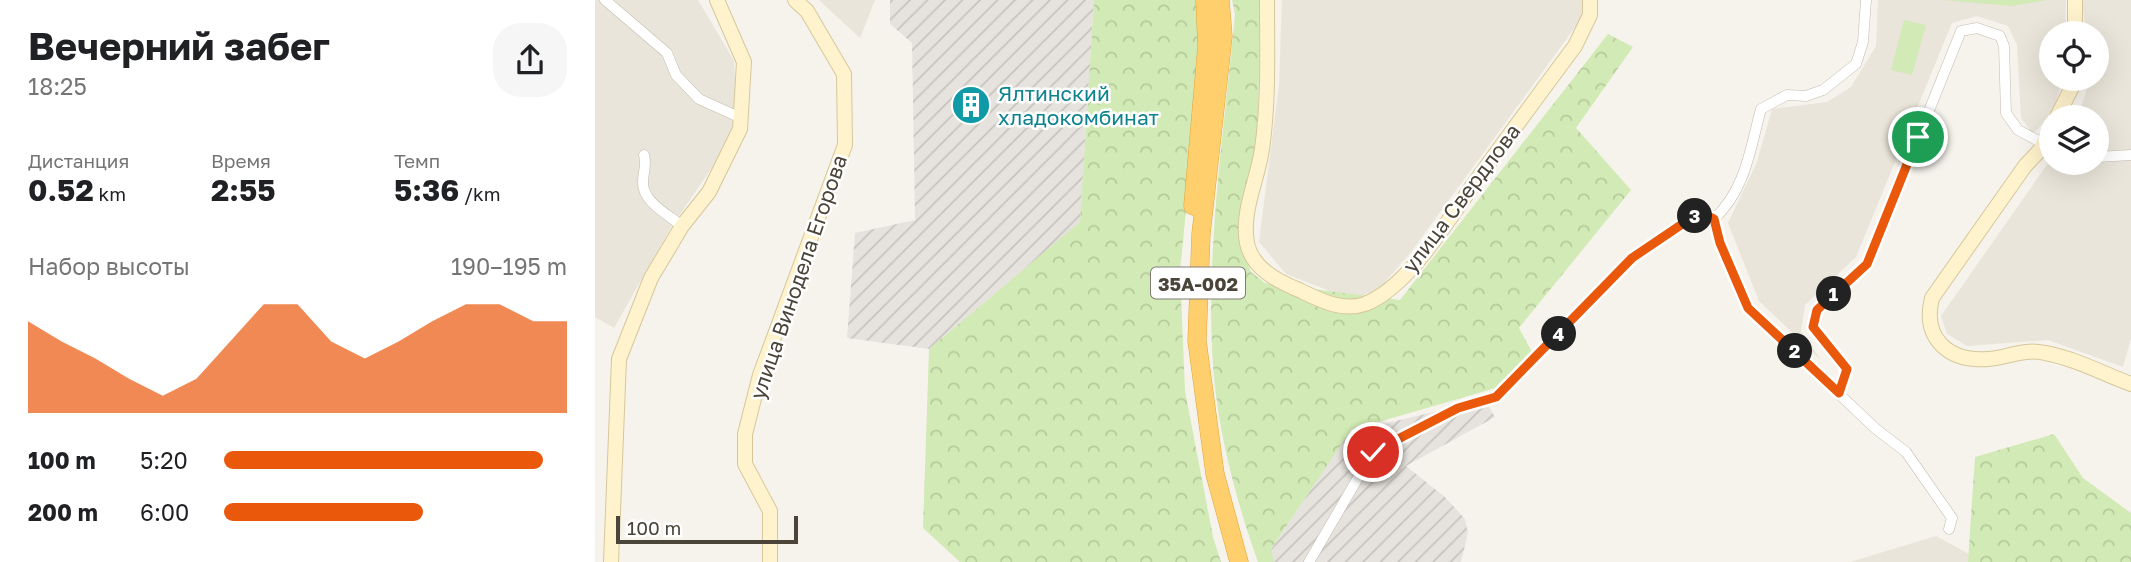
<!DOCTYPE html>
<html lang="ru">
<meta charset="utf-8">
<style>
:root{--surface:#fff;--page:#f6f6f6;--text:#202124;--muted:#757577;--accent:#ea580c}
body{margin:0;font-family:"Golos Text",sans-serif;background:var(--page);color:var(--text);height:100vh;display:flex;flex-direction:column;font-size:26px;white-space:nowrap}
*{box-sizing:border-box;margin:0}
p{font-size:23px;color:var(--muted)}
.icon{flex:none;width:38px;height:38px;fill:none;stroke:currentColor;stroke-width:2;stroke-linecap:round;stroke-linejoin:round}
.map{position:relative;flex:1;overflow:hidden}
.panel{display:flex;flex-direction:column;background:var(--surface);width:595px}
.panel>*{flex:none}
.controls{position:absolute;left:1444px;top:21px;display:grid;gap:14px}
.controls a{display:grid;place-items:center;width:70px;height:70px;border-radius:50%;background:var(--surface);box-shadow:0 7px 28px #0002;font-size:35px}
.scale{position:absolute;left:21px;bottom:18px;width:182px;box-sizing:border-box;padding-left:7px;border:4px solid #4b4439;border-top:0;font-size:19px;line-height:24px;white-space:nowrap;color:#4b4439;-webkit-text-stroke:5px #fff;paint-order:stroke}
.pin{position:absolute;display:grid;place-items:center;width:60px;height:60px;color:#fff;margin:-30px;border:4px solid #fff;border-radius:50%;box-shadow:0 2px 7px #0007}
.km{position:absolute;width:35px;height:35px;margin:-18px;border-radius:50%;background:#222;color:#fff;font-size:19px;line-height:35px;text-align:center}
.round{display:grid;place-items:center;flex:none;width:74px;height:74px;border-radius:28px;background:var(--page)}
.headline{display:flex;align-items:center;justify-content:space-between;height:119px;padding:0 28px}
h1{font-size:38px;font-weight:700;line-height:52px}
.metrics{display:grid;grid-template-columns:repeat(3,1fr);gap:10px;height:119px;padding:7px 28px}
.metrics div{display:grid;align-content:center}
.metrics b{font-size:30px;font-weight:700}
.metrics small{font-size:19px;font-weight:400}
.metrics p{font-size:19px}
.chart{height:196px;padding:14px 28px}
.chart p{display:flex;justify-content:space-between}
.chart svg{width:100%;height:126px;margin-top:7px;fill:var(--accent);opacity:.7}
ul{padding:0 28px;list-style:none;font-size:23px}
li{display:grid;grid-template-columns:112px 84px 1fr;align-items:center;height:52px}
li i{height:18px;border-radius:9px;background:var(--accent)}
main{display:flex;flex:1;min-height:0}
.map>svg:first-child{display:block}
.residential{fill:#eae5da}
.industrial{fill:url(#industrial-furrows)}
.green{fill:#d2eab5}
.forest{fill:url(#forest-crowns)}
.lines{fill:none;stroke-linecap:round;stroke-linejoin:round}
.street-casing{stroke:#c2bbae;stroke-width:11}
.secondary-casing{stroke:#d6c79b;stroke-width:16}
.highway-casing{stroke:#e0a43c;stroke-width:19}
.street{stroke:#fff;stroke-width:10}
.secondary{stroke:#fff3cd;stroke-width:14}
.highway{stroke:#ffcf6e;stroke-width:18}
.route-casing{stroke:#fff;stroke-width:14}
.route{stroke:#ea580c;stroke-width:9}
.labels{text-anchor:middle;dominant-baseline:central;stroke-width:5;stroke-linejoin:round;paint-order:stroke}
.shield{fill:#fff;stroke:#817c74;stroke-width:2}
.shield-label{font-size:19px;font-weight:bold;fill:#4b4439}
.culture-label{font-size:21px;fill:#0d838f;stroke:#fff;text-anchor:start}
.street-label{font-size:21px;fill:#4b4439;stroke:#fff}
</style>
<main>
<section class="panel">
<div class="headline"><div><h1>Вечерний забег</h1><p>18:25</p></div><a class="round"><svg class="icon" aria-label="share" viewBox="0 0 24 24"><path d="M12 15V3M7 8l5-5 5 5M5 13v7h14v-7"/></svg></a></div>
<div class="metrics">
<div><p>Дистанция</p><b>0.52<small> km</small></b></div>
<div><p>Время</p><b>2:55</b></div>
<div><p>Темп</p><b>5:36<small> /km</small></b></div>
</div>
<div class="chart"><p><span>Набор высоты</span>190–195 m</p>
<svg viewBox="0 0 160 44" preserveAspectRatio="none"><path d="M0 44V12L10 19L20 25L30 32L40 38L50 32L60 19L70 6L80 6L90 19L100 25L110 19L120 12L130 6L140 6L150 12L160 12V44z"/></svg>
</div>
<ul>
<li><b>100 m</b>5:20<i style="width:93%"></i></li>
<li><b>200 m</b>6:00<i style="width:58%"></i></li>
</ul>
</section>
<div class="map">
<svg width="1536" height="562" viewBox="0 0 1536 562">
<defs>
<pattern id="industrial-furrows" width="10" height="10" patternUnits="userSpaceOnUse" patternTransform="scale(1.75)"><rect width="10" height="10" fill="#e6e2dd"/><path d="M-1 1l2-2M0 10L10 0M9 11l2-2" fill="none" stroke="#c7c3be"/></pattern>
<pattern id="forest-crowns" width="20" height="18" patternUnits="userSpaceOnUse" patternTransform="scale(1.75)"><rect width="20" height="18" fill="#d2eab5"/><path d="M2 6a3 3 0 1 1 6 0M12 15a3 3 0 1 1 6 0" fill="none" stroke="#b6ca9c"/></pattern>
</defs>
<rect width="100%" height="100%" fill="#f6f3ec"/>
<g class="residential">
<path d="M0 0H103L139 61 143 129 75 229 19 328 0 317Z"/>
<path d="M224 0H280L265 38Z"/>
<path d="M687 0H987L989 15 816 252 786 287 758 300 691 274 664 242 684 84Z"/>
<path d="M1283 0H1471L1470 33H1456V79H1468L1457 113 1438 134 1426 118 1422 45 1413 26 1382 16 1357 23 1261 257 1210 305 1206 331 1226 360 1164 301 1133 223 1162 162 1177 109 1232 102 1256 87 1281 46Z"/>
<path d="M1487 0H1536V338L1528 367 1453 340 1372 346 1352 334 1346 316 1456 159V163H1502V117H1483L1495 79H1502V33H1491Z"/>
<path d="M1341 536 1374 554 1373 562H1255Z"/>
</g>
<g class="industrial">
<path d="M295 0H499L485 223 334 349 252 338 260 233 320 220 317 43 295 24Z"/>
<path d="M890 400 900 417 811 466 850 497 870 519 873 533 866 562H677L675 551 754 432Z"/>
</g>
<g class="green">
<path d="M1348 0H1452L1416 6Z"/>
<path d="M1309 20 1331 25 1317 75 1296 70Z"/>
</g>
<g class="forest">
<path d="M499 0H602L606 59 585 271 590 391 618 537 626 562H365L328 528 334 349 485 222Z"/>
<path d="M637 0H665L663 138 649 253 656 272 670 283 805 300 1013 34 1038 47 981 128 1036 190 924 328 937 352 904 387 756 430 676 549 679 562H663C639 495 620 421 617 349 612 238 630 125 640 14Z"/>
<path d="M1459 434 1488 478 1536 513V562H1373L1380 457Z"/>
</g>
<g class="lines">
<g class="street-casing">
<g id="street">
<path d="M10 0 72 53 81 75 104 99 146 118"/>
<path d="M1271 0 1268 42 1261 64 1228 90 1211 96 1192 95 1166 109C1155 149 1151 189 1119 219L1125 243 1153 308 1281 429 1311 452 1357 518 1354 529"/>
<path d="M49 155C52 165 48 172 48 182 47 202 74 215 87 226"/>
<path d="M1502 157 1536 155"/>
<path d="M1244 393 1252 369 1218 327 1222 310 1272 265 1366 31 1382 28 1405 36 1409 46 1411 113 1423 130 1449 144"/>
<path d="M714 562 778 452 863 408 901 397 1037 258 1105 212 1119 219"/>
</g>
</g>
<g class="secondary-casing">
<g id="secondary">
<path d="M672 0C672 49 674 100 667 149 663 179 646 211 652 243 657 268 682 281 704 290 725 300 747 312 770 304 816 286 857 213 886 174 917 131 948 89 980 46L995 15V0"/>
<path d="M1480 0V33"/>
<path d="M1462 117 1481 79"/>
<path d="M1456 129 1445 150 1430 166 1337 298C1327 338 1353 362 1393 359 1413 358 1427 348 1450 353 1479 358 1509 374 1536 384"/>
<path d="M16 562 24 359 56 278 87 226 114 192 145 129 149 62 122 0"/>
<path d="M175 562V511L150 464V434L165 375 250 145 249 74 212 11 200 0"/>
</g>
</g>
<g class="highway-casing">
<g id="highway">
<path d="M625 0 628 36 606 234 602 341 620 474 644 562"/>
<path d="M598 206 612 46 610 0"/>
</g>
</g>
<use href="#street" class="street"/>
<use href="#secondary" class="secondary"/>
<use href="#highway" class="highway"/>
</g>
<g class="lines">
<g class="route-casing">
<path id="route" d="M778 452 863 408 901 397 1037 258 1105 212 1119 219 1125 243 1153 308 1244 393 1252 369 1218 327 1222 310 1272 264 1323 137"/>
</g>
<use href="#route" class="route"/>
</g>
<defs>
<g id="building-disc" transform="scale(2.0125)"><circle r="9.5" fill="#0f9aa8" stroke="#fff"/><path d="M-4-6H4V6H1V3H-1V6H-4ZM-2.5-4.3h1.7v1.8h-1.7ZM.8-4.3h1.7v1.8H.8ZM-2.5-1h1.7V.8h-1.7ZM.8-1h1.7V.8H.8Z" fill="#fff"/></g>
</defs>
<g fill-rule="evenodd">
<use href="#building-disc" x="376" y="105"/>
</g>
<g class="labels">
<rect class="shield" x="556" y="267.5" width="94" height="31" rx="5"/>
<g class="shield-label">
<text x="603" y="283">35А-002</text>
</g>
<g class="culture-label">
<text x="403" y="93">Ялтинский<tspan x="403" dy="24">хладокомбинат</tspan></text>
</g>
<g class="street-label">
<text transform="translate(866 198) rotate(-53)">улица Свердлова</text>
<text transform="translate(203 277) rotate(-71)">улица Винодела Егорова</text>
</g>
</g>
</svg>
<div class="controls">
<a><svg class="icon" aria-label="locate" viewBox="0 0 24 24"><circle cx="12" cy="12" r="6"/><path d="M12 2v4M12 18v4M2 12h4M18 12h4"/></svg></a>
<a><svg class="icon" aria-label="layers" viewBox="0 0 24 24"><path d="M12 4l9 5-9 5-9-5zM3 14l9 5 9-5"/></svg></a>
</div>
<div class="scale">100 m</div>
<div class="pin" style="left:1323px;top:137px;background:#1e9e55"><svg class="icon" aria-label="arrive" viewBox="0 0 24 24"><path d="M6 21V4h12l-3 4 3 4H6"/></svg></div>
<div class="pin" style="left:778px;top:452px;background:#d93025"><svg class="icon" aria-label="check" viewBox="0 0 24 24"><path d="M5 12l5 5 9-10"/></svg></div>
<b class="km" style="left:1239px;top:294px">1</b>
<b class="km" style="left:1200px;top:351px">2</b>
<b class="km" style="left:1100px;top:216px">3</b>
<b class="km" style="left:964px;top:334px">4</b>
</div>
</main>
